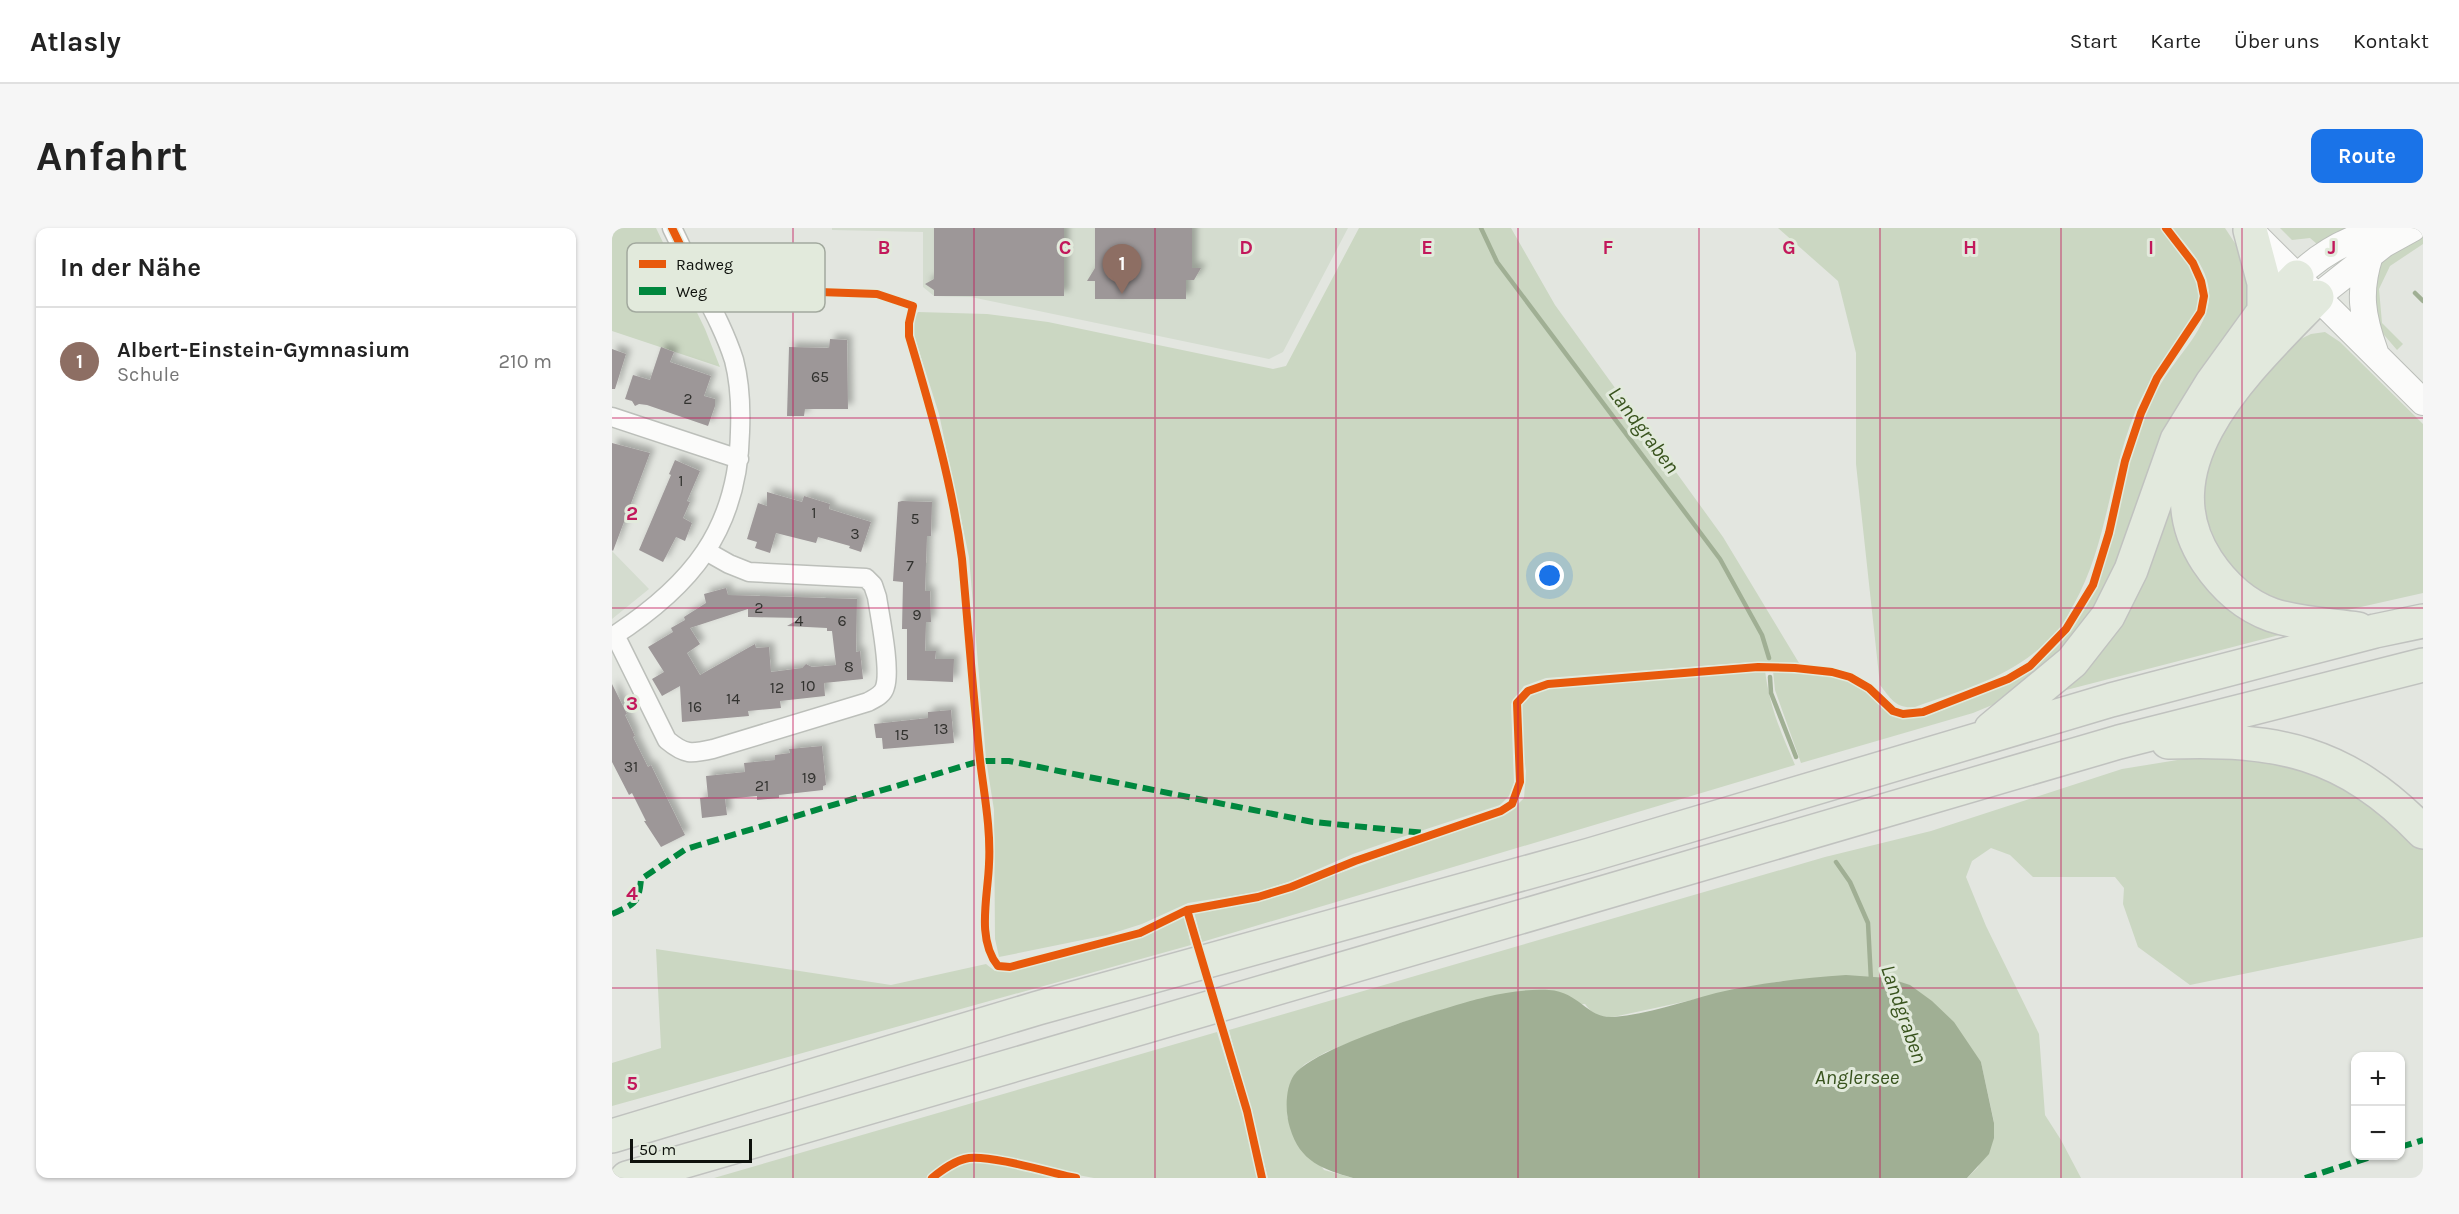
<!DOCTYPE html>
<html lang="de">
<meta charset="utf-8">
<style>
body{margin:0;font-family:Karla,sans-serif;background:#f6f6f6;color:#222}
.controls{position:absolute;right:18px;bottom:18px;display:grid;overflow:hidden;border-radius:12px;box-shadow:0 2px 4px #0004}
.controls button{width:54px;height:54px;display:grid;place-items:center;padding:0;border:0;border-bottom:2px solid #e0e0e0;background:#fff;color:#222;font:30px sans-serif}
.scale{position:absolute;left:18px;bottom:15px;width:122px;box-sizing:border-box;padding-left:6px;border:3px solid #0e110c;border-top:0;font-size:16px;line-height:21px;white-space:nowrap;color:#0e110c;-webkit-text-stroke:4px #e2eadc;paint-order:stroke}
.you{position:absolute;left:938px;top:348px;width:21px;height:21px;margin:-15px;border:4px solid #fff;border-radius:50%;background:#1a73e8;box-shadow:0 0 0 9px #1a73e833}
.badge{display:grid;place-items:center;width:39px;height:39px;border-radius:50%;background:#1a73e8;color:#fff;font-size:20px;font-weight:700}
.pin{position:absolute;translate:-50% -50px;filter:drop-shadow(0 2px 3px #0008)}
.pin::after{content:'';position:absolute;top:32px;width:21px;height:18px;background:inherit;clip-path:polygon(0 0,100% 0,50% 100%)}
.list{margin:0;padding:0;list-style:none}
h2{display:flex;justify-content:space-between;align-items:center;height:78px;margin:0;padding:0 24px;font-size:26px}
h2 small{font-size:20px;font-weight:400;color:#767676}
.list li{display:grid;grid-template-columns:39px 1fr auto;gap:18px;align-items:center;box-sizing:border-box;height:108px;padding:0 24px;border-top:2px solid #e0e0e0}
.list b{display:block;font-size:22px;white-space:nowrap}
.list p{margin:0;font-size:20px;white-space:nowrap;color:#767676}
.list em{font-size:20px;font-style:normal;color:#767676}
.map{position:relative;flex:none;width:1811px;height:950px;overflow:hidden;border-radius:12px}
header{display:flex;align-items:center;gap:36px;box-sizing:border-box;height:84px;padding:0 30px;background:#fff;border-bottom:2px solid #e0e0e0}
header strong{font-size:28px}
nav{display:flex;gap:33px;margin-inline-start:auto;font-size:21px}
.intro{display:flex;align-items:center;justify-content:space-between;box-sizing:border-box;height:144px;padding:0 36px}
h1{margin:0;font-size:42px}
.button{padding:15px 27px;border-radius:12px;background:#1a73e8;color:#fff;font-size:21px;font-weight:700}
main{display:flex;gap:36px;padding:0 36px}
aside{flex:1;background:#fff;border-radius:12px;box-shadow:0 2px 4px #0004}
.map>svg:first-child{display:block}
.built{fill:#d4dccf}
.green{fill:#cbd7c2}
.water{fill:#a0af94}
.lines{fill:none;stroke-linecap:round;stroke-linejoin:round}
.stream{stroke:#a0af94;stroke-width:4.5}
.building{fill:#9d9798;fill-rule:evenodd;filter:url(#shadow)}
.minor-casing{stroke:#bcbfba;stroke-width:21}
.secondary-casing{stroke:#bcbfba;stroke-width:28}
.motorway-casing{stroke:#c0c2bf;stroke-width:36}
.minor{stroke:#fbfbfa;stroke-width:18}
.secondary{stroke:#fbfbfa;stroke-width:26}
.motorway{stroke:#e2e9dd;stroke-width:33}
.quiet{stroke:#00873e;stroke-width:6;stroke-dasharray:12 6;stroke-linecap:butt}
.cycleway-casing{stroke:#e2eadc;stroke-width:11}
.cycleway{stroke:#e8590c;stroke-width:8}
.grid{fill:none;stroke:#c2185b;stroke-width:1.5;stroke-opacity:0.55}
.labels{text-anchor:middle;dominant-baseline:central;stroke-width:6;stroke-linejoin:round;paint-order:stroke}
.number-label{font-size:16px;fill:#32322f}
.water-label{font-size:21px;font-style:italic;fill:#38531d;stroke:#e2eadc}
.key{fill:#e2eadc;stroke:#a2a99e;stroke-width:1.5}
.key-label{font-size:16px;fill:#0e110c}
.grid-label{font-size:20px;text-anchor:middle;font-weight:bold;fill:#c2185b;stroke:#e2eadc;stroke-width:6;stroke-linejoin:round;paint-order:stroke}
</style>
<header>
<strong>Atlasly</strong>
<nav><a>Start</a><a>Karte</a><a>Über uns</a><a>Kontakt</a></nav>
</header>
<div class="intro"><h1>Anfahrt</h1><a class="button">Route</a></div>
<main>
<aside>
<h2>In der Nähe<small></small></h2>
<ul class="list">
<li><span class="badge" style="background:#8d6e63">1</span><div><b>Albert-Einstein-Gymnasium</b><p>Schule</p></div><em>210 m</em></li>
</ul>
</aside>
<div class="map">
<svg width="1811" height="950" viewBox="0 0 1811 950">
<defs>
<filter id="shadow"><feDropShadow dx="5" dy="-5" stdDeviation="3" flood-color="#0004"/></filter>
</defs>
<rect width="100%" height="100%" fill="#e3e6e0"/>
<path class="built" d="M220 0H736L671 124 657 131 359 69 322 68 311 59V4L220 2Z
M0 323 37 361 0 391Z"/>
<path class="green" d="M0 0H44L93 101 108 139 0 103Z
M747 0H899L943 77 1111 309 1187 435 1141 434 934 450 912 458 899 476 902 555 898 567 888 577 787 610 741 626 679 653 645 664 576 675 530 696 495 707 387 729 383 711 382 582 374 531 357 329 327 186 301 104V93L306 84 375 86 436 94 661 141 674 138Z
M1166 0H1549C1566 19 1589 42 1588 69 1587 98 1558 123 1543 146 1535 159 1527 173 1522 187 1497 249 1495 317 1462 376 1457 384 1454 393 1448 400 1408 447 1358 459 1303 479 1284 481 1279 471 1268 457L1244 236V125L1226 53Z
M1560 0H1613L1634 32 1639 81 1488 387 1397 470 1361 485 1189 535 1163 462 1161 443C1185 447 1214 444 1237 453 1270 466 1269 497 1311 488 1324 486 1337 479 1349 474 1394 457 1428 443 1458 403 1505 339 1504 256 1534 186 1539 173 1546 160 1553 149 1568 126 1595 99 1597 71 1599 42 1577 20 1560 0Z
M1668 0H1749L1705 16 1698 10 1680 12Z
M1811 7V16L1778 38 1767 61 1770 95 1791 116 1785 122 1767 101 1761 86 1765 39 1776 25Z
M1713 104 1728 114 1811 196V365L1731 383 1660 376 1619 349 1586 271 1598 218 1670 120 1699 106Z
M1562 243 1571 305 1691 401 1431 468Z
M1153 442C1157 477 1169 505 1183 537L590 714 582 684 646 673 679 663 890 586 903 579 912 570 914 543 907 490 909 476 919 465 936 460Z
M1590 528 1704 537 1811 615V709L1578 757 1526 719 1511 676 1512 660 1503 649H1421L1398 627 1379 620 1360 633 1354 649 1374 698 1427 806 1433 887 1449 912 1469 950H1355L1366 939 1382 894 1369 834 1169 753 1001 789C988 789 981 787 973 776L836 780 785 796 714 824 693 836 683 846 678 855 675 889 712 942 741 950H656L617 802 1213 629 1319 603 1510 541Z
M572 687 579 717 0 878V835L49 820 44 721 279 757 374 736 383 743 398 742 530 708Z
M605 804 630 884 646 950H482L356 927 331 938 315 950H102Z
M357 933 384 936 451 950H324L333 943Z"/>
<path class="water" d="M1234 747 1276 750 1298 757 1320 773 1342 794 1369 834 1382 895V910L1377 926 1355 950H741C711 941 688 934 678 900 673 885 673 860 682 847 702 819 837 778 874 769 895 764 916 761 937 762 968 764 975 791 1002 789 1036 786 1070 774 1104 765 1146 755 1190 750 1234 747Z"/>
<g class="lines">
<path class="stream" d="M869 0 885 34 1108 331 1150 407 1157 430
M1803 65 1811 73
M1158 449 1159 465 1184 529
M1224 634 1238 654 1256 695 1259 752"/>
</g>
<path class="building" d="M322 0H452V68H322V62L313 56 322 51Z
M483 0H580V40H589L582 52H574V71H483V53H475L483 40Z
M218 111 235 112 236 181H193L192 188H175L177 119 217 120Z
M49 119 62 124 58 134 99 148 92 168 103 171V178L96 198 35 177 27 176 23 178 20 173 13 171 21 147 38 152Z
M0 121 14 126 3 161H0Z
M0 215 38 225 1 323 0 322Z
M63 232 88 243 75 273 78 274 71 290 80 295 73 313 64 309 51 334 27 322 59 247 57 246Z
M155 264 190 274 192 268 218 276 217 281 259 294 249 324 237 320 238 318 206 309 204 315 164 305 158 325 143 320 145 314 135 311 146 275 155 278Z
M290 273 320 274 319 308H315L313 363H318L319 394H314L313 423H324L323 431H342L341 454 295 452V401H290L291 354 281 353 286 274Z
M114 360 116 367 245 371 244 424 248 423 251 451 212 455 213 468 168 473 169 480 136 483 137 488 70 494 68 458 50 468 40 451 52 444 36 419 61 404 59 400 73 392 72 389 94 375 92 366ZM136 381V389L189 390 175 398 215 400V403H220L224 437 200 439 194 436 190 440 159 444 157 419 144 420 143 416 88 447 75 425 88 416 78 400Z
M0 456 15 486 13 487 23 508 21 509 36 539 39 537 73 607 49 619 32 593H34L20 565 17 567 0 534Z
M339 482 342 515 271 521 270 510H264L262 496 316 490V484Z
M210 518 214 557 211 558V562L167 567V570L145 572V568L113 571 115 587 90 590 88 570 96 569 94 548 133 544 132 535 163 532V527L178 525 177 521Z"/>
<g class="lines">
<g class="minor-casing">
<path id="minor" d="M0 189 127 231
M3 407 55 512C73 527 79 526 101 521L256 474C263 470 271 467 273 459 279 441 268 389 265 369L261 357 254 350 137 344 117 336 94 323
M0 409C79 358 126 302 128 204 129 180 128 155 122 132 114 107 102 84 90 61 79 41 70 20 60 0"/>
</g>
<g class="secondary-casing">
<path id="secondary" d="M1637 1 1811 174
M1758 27C1746 64 1750 88 1763 124
M1685 49C1711 23 1743 7 1779 0
M1705 69 1772 16 1801 0"/>
</g>
<g class="motorway-casing">
<path id="motorway" d="M1638 2 1652 55V83
M1705 69C1642 135 1530 233 1595 333 1611 357 1632 377 1660 387 1687 396 1718 397 1746 401
M1379 501 1460 434 1496 388 1519 342 1565 212 1600 155 1652 83 1685 49
M1556 514C1665 510 1733 523 1811 604
M0 908 426 780 978 627 1499 472 1763 403 1811 393
M15 950 1507 514 1811 437"/>
</g>
<use href="#minor" class="minor"/>
<use href="#secondary" class="secondary"/>
<use href="#motorway" class="motorway"/>
<path class="quiet" d="M0 686C22 676 27 676 29 651L74 621 87 617 368 533H397L701 594 813 605
M1788 919 1811 912
M1693 950 1762 928"/>
<g class="cycleway-casing">
<path id="cycleway" d="M60 0 89 60 265 66 301 78 297 95V108C319 182 340 255 350 331 356 398 361 465 368 532 372 566 379 601 377 636 376 668 364 711 386 738L398 739 528 705 575 682 646 669 679 659 743 633 889 583 900 576 908 554 905 475 916 463 936 456 1146 439 1183 440 1220 444 1238 449 1257 460 1281 483 1291 486 1311 484 1396 451 1418 438 1454 401 1481 357 1497 305 1513 233 1529 185 1545 150 1589 84 1592 68 1589 53 1581 35 1554 0
M575 682 635 883 650 950
M320 950C330 942 343 932 357 930 379 927 440 945 464 950"/>
</g>
<use href="#cycleway" class="cycleway"/>
</g>
<path class="grid" d="M181 0V950M362 0V950M543 0V950M724 0V950M906 0V950M1087 0V950M1268 0V950M1449 0V950M1630 0V950M0 190H1811M0 380H1811M0 570H1811M0 760H1811"/>
<g class="labels">
<g class="number-label">
<text x="208" y="148">65</text>
<text x="76" y="170">2</text>
<text x="69" y="252">1</text>
<text x="202" y="284">1</text>
<text x="303" y="290">5</text>
<text x="243" y="305">3</text>
<text x="298" y="337">7</text>
<text x="147" y="379">2</text>
<text x="305" y="386">9</text>
<text x="187" y="392">4</text>
<text x="230" y="392">6</text>
<text x="237" y="438">8</text>
<text x="196" y="457">10</text>
<text x="165" y="459">12</text>
<text x="121" y="470">14</text>
<text x="83" y="478">16</text>
<text x="329" y="500">13</text>
<text x="290" y="506">15</text>
<text x="19" y="538">31</text>
<text x="197" y="549">19</text>
<text x="150" y="557">21</text>
</g>
<g class="water-label">
<text transform="translate(1032 202) rotate(53)">Landgraben</text>
<text transform="translate(1292 786) rotate(71)">Landgraben</text>
<text x="1245" y="849">Anglersee</text>
</g>
</g>
<rect x="15" y="15" width="198" height="69" rx="9" class="key"/>
<rect x="27" y="32" width="27" height="8" fill="#e8590c"/>
<rect x="27" y="59" width="27" height="8" fill="#00873e"/>
<g class="key-label">
<text x="64" y="42">Radweg</text>
<text x="64" y="69">Weg</text>
</g>
<g class="grid-label">
<text x="272" y="26">B</text>
<text x="453" y="26">C</text>
<text x="634" y="26">D</text>
<text x="815" y="26">E</text>
<text x="996" y="26">F</text>
<text x="1177" y="26">G</text>
<text x="1358" y="26">H</text>
<text x="1539" y="26">I</text>
<text x="1720" y="26">J</text>
<text x="20" y="292">2</text>
<text x="20" y="482">3</text>
<text x="20" y="672">4</text>
<text x="20" y="862">5</text>
</g>
</svg>
<div class="controls">
<button>+</button>
<button>−</button>
</div>
<div class="scale">50 m</div>
<div class="you"></div>
<div class="pin badge" style="left:510px;top:66px;background:#8d6e63">1</div>
</div>
</main>
